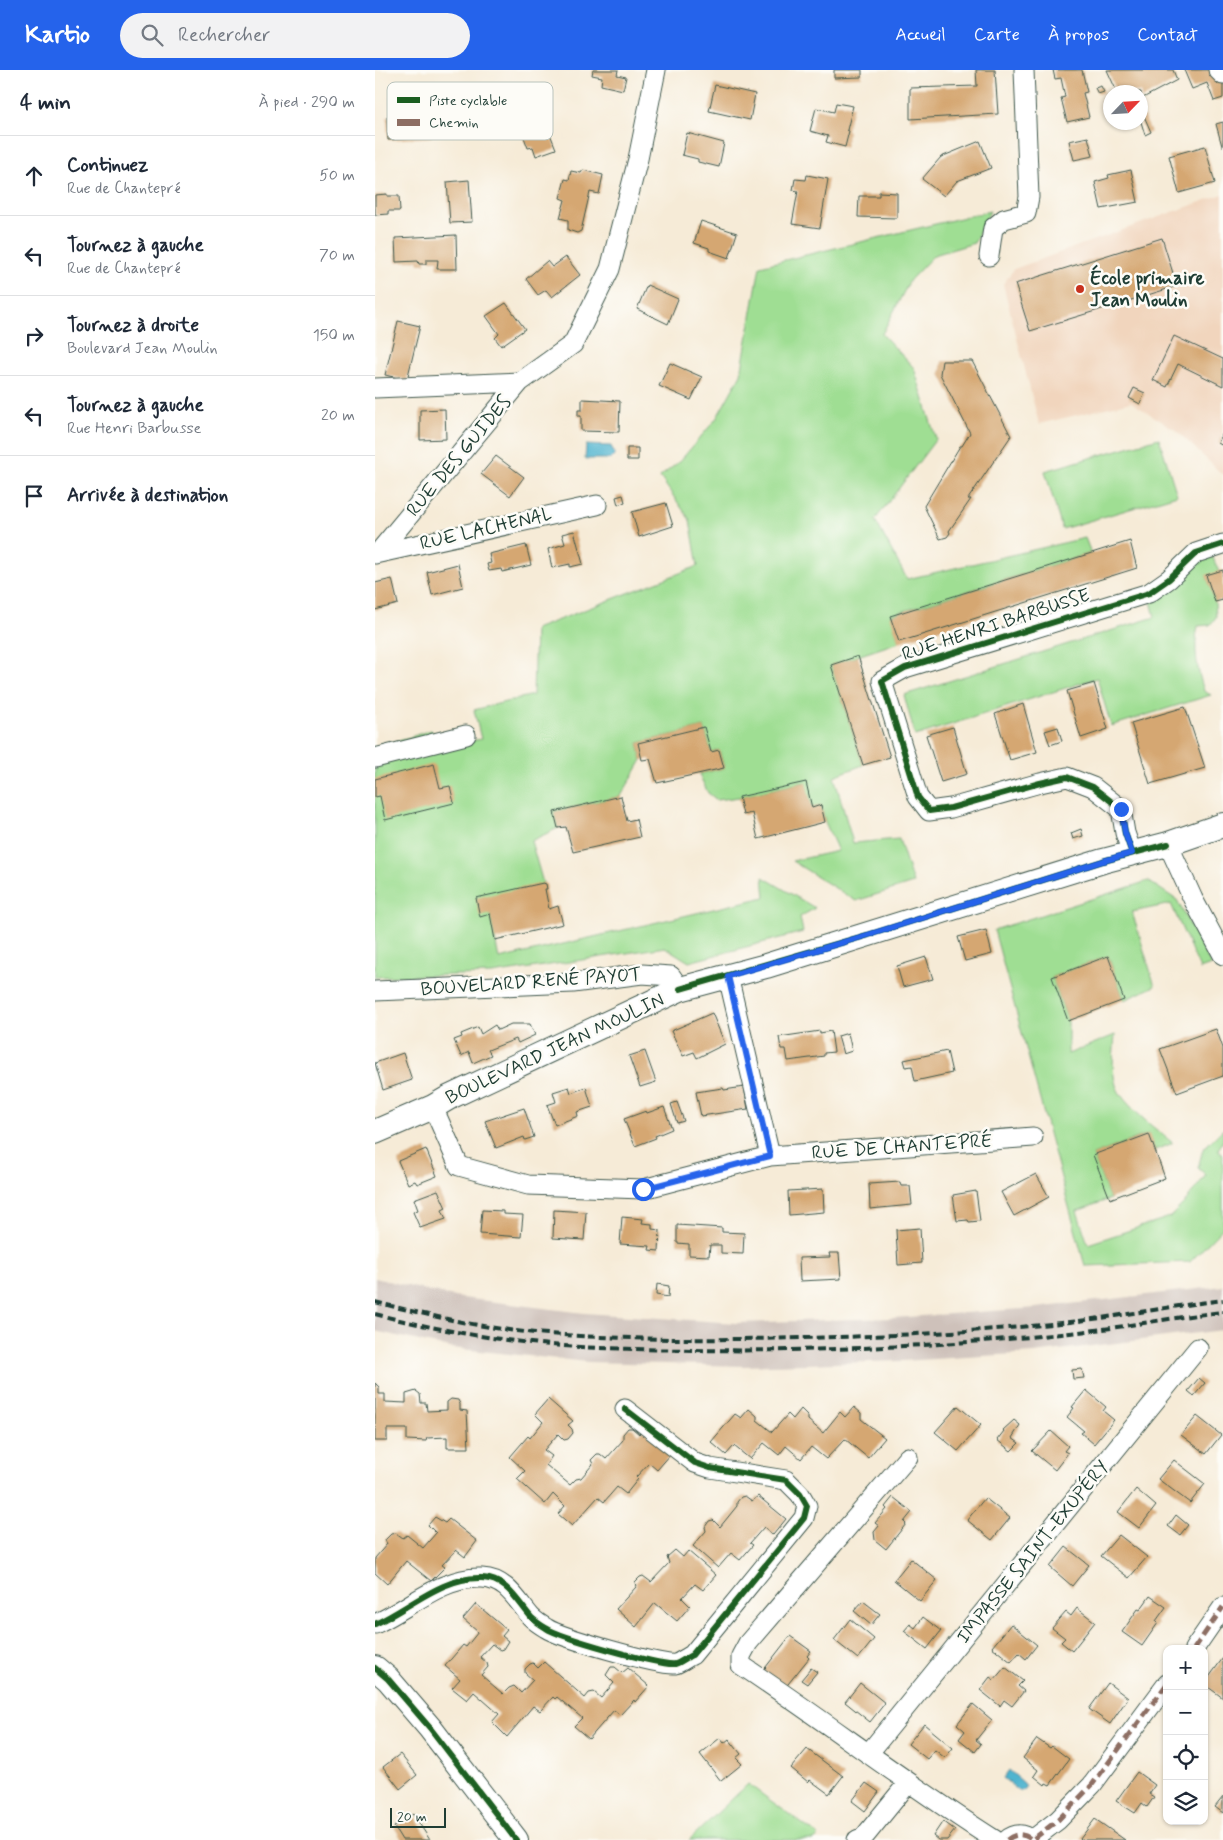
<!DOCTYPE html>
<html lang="fr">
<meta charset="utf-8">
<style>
body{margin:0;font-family:Mynerve,sans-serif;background:#f2f2f3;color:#1f2937}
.controls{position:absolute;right:15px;bottom:15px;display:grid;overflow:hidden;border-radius:10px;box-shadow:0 1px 4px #0004}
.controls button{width:45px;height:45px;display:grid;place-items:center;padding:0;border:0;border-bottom:1px solid #e0e1e3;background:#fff;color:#1f2937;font:25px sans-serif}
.compass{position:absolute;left:728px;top:15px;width:45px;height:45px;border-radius:50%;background:#fff;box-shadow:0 1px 4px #0004;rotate:65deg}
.scale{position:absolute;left:15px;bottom:12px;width:56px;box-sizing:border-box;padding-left:5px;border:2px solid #1f3d34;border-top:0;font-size:14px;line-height:18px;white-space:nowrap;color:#1f3d34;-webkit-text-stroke:4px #fdfcf7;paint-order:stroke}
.stop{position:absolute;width:15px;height:15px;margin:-11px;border:4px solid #2563eb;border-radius:50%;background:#fff}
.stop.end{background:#2563eb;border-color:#fff;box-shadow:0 1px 5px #0008}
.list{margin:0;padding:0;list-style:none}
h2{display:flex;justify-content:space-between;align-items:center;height:65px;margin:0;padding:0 20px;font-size:21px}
h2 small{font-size:16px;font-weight:400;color:#747a83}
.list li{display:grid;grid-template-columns:32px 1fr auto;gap:15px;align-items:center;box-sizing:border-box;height:80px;padding:0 20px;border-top:1px solid #e0e1e3}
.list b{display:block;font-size:19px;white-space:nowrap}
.list p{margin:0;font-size:16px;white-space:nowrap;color:#747a83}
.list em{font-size:16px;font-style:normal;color:#747a83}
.icon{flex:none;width:28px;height:28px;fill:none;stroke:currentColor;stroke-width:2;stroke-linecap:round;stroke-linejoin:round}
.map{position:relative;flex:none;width:848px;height:1770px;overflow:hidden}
header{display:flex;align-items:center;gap:30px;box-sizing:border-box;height:70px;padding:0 25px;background:#2563eb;color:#fff}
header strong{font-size:24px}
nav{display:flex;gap:28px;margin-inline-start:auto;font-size:18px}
.search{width:350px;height:45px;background:#f2f2f3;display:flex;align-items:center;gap:12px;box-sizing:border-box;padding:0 18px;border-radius:28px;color:#747a83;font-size:19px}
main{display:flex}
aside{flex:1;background:#fff}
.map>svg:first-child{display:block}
.built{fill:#f1d5bd}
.industrial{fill:#cec1ba}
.green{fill:#9fde93;stroke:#5f8e64}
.water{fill:#50b4cf;stroke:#387882}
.building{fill:#d5a772}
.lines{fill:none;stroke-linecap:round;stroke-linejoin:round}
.minor-casing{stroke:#3f574c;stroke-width:21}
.tertiary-casing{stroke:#3f574c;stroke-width:26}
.minor{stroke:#fff;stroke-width:19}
.tertiary{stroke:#fff;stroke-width:24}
.rail{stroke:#1f3d34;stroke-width:4;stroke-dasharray:8 4;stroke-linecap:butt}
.quiet{stroke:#8d6e63;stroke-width:5;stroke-dasharray:10 5;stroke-linecap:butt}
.cycleway-casing{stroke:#fdfcf7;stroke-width:9}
.cycleway{stroke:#1b5e20;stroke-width:6}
.route{stroke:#2563eb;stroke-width:6}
.poi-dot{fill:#c8321e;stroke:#fdfcf7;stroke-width:2}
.labels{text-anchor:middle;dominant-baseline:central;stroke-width:5;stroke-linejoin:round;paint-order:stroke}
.poi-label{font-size:19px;font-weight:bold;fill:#1f3d34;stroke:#fdfcf7;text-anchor:start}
.street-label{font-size:19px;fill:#1f3d34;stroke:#fdfcf7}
.key{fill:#fdfcf7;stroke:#bac3bc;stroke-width:1}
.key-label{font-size:14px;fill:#1f3d34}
</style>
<header>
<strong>Kartio</strong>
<div class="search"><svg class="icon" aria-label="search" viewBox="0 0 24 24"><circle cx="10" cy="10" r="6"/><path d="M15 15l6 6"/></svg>Rechercher</div>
<nav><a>Accueil</a><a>Carte</a><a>À propos</a><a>Contact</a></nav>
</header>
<main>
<aside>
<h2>4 min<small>À pied · 290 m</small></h2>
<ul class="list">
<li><svg class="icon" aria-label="ahead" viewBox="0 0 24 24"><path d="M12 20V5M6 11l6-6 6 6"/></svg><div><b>Continuez</b><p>Rue de Chantepré</p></div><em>50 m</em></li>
<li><svg class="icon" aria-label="left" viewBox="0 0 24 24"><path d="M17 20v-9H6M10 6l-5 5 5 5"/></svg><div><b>Tournez à gauche</b><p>Rue de Chantepré</p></div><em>70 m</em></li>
<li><svg class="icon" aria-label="right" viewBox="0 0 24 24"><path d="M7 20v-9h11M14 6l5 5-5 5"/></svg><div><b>Tournez à droite</b><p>Boulevard Jean Moulin</p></div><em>150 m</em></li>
<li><svg class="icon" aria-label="left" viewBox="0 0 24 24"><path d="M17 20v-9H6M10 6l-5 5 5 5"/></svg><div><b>Tournez à gauche</b><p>Rue Henri Barbusse</p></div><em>20 m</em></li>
<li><svg class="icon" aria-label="arrive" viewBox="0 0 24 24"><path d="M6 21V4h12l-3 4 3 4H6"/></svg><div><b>Arrivée à destination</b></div></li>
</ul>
</aside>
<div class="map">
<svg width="848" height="1770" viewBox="0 0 848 1770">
<rect width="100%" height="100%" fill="#fdfcf7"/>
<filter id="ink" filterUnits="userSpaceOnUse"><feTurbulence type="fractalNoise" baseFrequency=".02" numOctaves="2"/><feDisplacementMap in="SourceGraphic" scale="10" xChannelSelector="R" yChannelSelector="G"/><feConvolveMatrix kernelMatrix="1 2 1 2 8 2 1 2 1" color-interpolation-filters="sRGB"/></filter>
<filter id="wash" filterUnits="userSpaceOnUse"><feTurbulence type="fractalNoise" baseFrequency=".0096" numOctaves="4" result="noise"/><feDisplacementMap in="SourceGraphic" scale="20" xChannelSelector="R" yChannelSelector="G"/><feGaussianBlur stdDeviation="1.12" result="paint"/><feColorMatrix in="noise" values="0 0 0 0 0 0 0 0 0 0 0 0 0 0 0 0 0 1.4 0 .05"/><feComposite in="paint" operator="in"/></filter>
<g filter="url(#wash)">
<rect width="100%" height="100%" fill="#f6ebd7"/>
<path class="built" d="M848 124V405L802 361 756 332 664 354 628 214 639 199Z"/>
<path class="industrial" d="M0 1208 79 1227 209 1243 361 1253 518 1248 661 1238 848 1216V1260L659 1283 527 1291 368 1296 213 1292 75 1278 0 1261Z"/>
<path class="green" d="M615 141 599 173 559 185 535 210 507 264 539 298 561 369 500 450 532 509 710 468 716 483 516 545 524 572 456 595 488 695 459 706 478 773 524 769 538 813 481 831 417 791 463 781 450 752 446 735 437 738 430 712 364 727 342 730 333 723 324 704 349 698 344 680 336 682 329 657 263 673 267 690 246 726 179 742 183 758 156 771 168 813 105 846 115 844 124 889 390 827 388 807 440 838 425 847 428 862 314 892 290 877 117 904 0 907V679L56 660 70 676 106 669 99 640 158 625 160 559 323 496 315 450 285 407 305 391 341 349 366 304 385 196Z
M784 368 802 425 687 459 670 401Z
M836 483 844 502 832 506 840 532 841 547 835 555 823 556C818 579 822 599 829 621L836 625 736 656 722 608 540 666 529 625 780 547 774 523Z
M773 811 802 830 836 895 825 899 796 834 757 842 780 916 749 930 733 886 677 907 693 951V984L740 965C739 981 736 999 741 1015 746 1033 783 1061 798 1073L780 1080 773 1064 718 1085 735 1129 702 1141 713 1174 795 1147 811 1131 831 1105 823 1098 828 1079 848 1059V1072L843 1079 848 1085V1158L815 1192 710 1196 619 860Z
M373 1714 444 1766 439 1770H314Z"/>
<path class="water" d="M211 375 236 376 240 385 236 389H210Z
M634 1700 649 1713 651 1716 647 1721H644L628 1708Z"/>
<g id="blocks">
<path class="building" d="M218 0H243L242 5 251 7 248 20 226 15 227 7 217 5Z
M459 0H487V7L459 8Z
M601 0H620L623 44 535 49V18L602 16Z
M678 0H707L712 22 708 23 714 47 692 52 686 28 690 27 686 8 680 9Z
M732 0H798L802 10 766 29V22H742Z
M809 0H840L848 13V28L839 31 832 13 817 19Z
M340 15 380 24 375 50 334 41Z
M726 16 729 22 723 24 720 18Z
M461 33 478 36 472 60 474 61 470 77 451 72 453 66 435 61 441 38 459 42Z
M166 41 181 79 161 86 158 77 153 78 143 51Z
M55 45 57 67 13 70 12 47Z
M769 46 776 62 770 65 766 52V48Z
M848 52V76H847L841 54Z
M312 63 349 73 344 97 323 92V89L307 85Z
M713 67 718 86 699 90 694 71Z
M605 71 616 98 582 111 569 126 547 109 566 87Z
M830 76 840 113 804 123 794 86Z
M208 100 228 105 224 124 215 122 206 161 202 163 193 160V150L185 148 190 130 185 128 190 109 194 110 196 101 206 103Z
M756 100 763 132 726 139 720 112 734 108 733 105Z
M432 105 453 109 445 158 417 154 423 121 418 120 420 109 431 110Z
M94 110 97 152 75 153 72 112Z
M504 122 522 123V148L483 147 484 126H504Z
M12 124V126H24L25 141H13V144L0 145V125Z
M326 151 362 163 354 188 334 181V178L319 173Z
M81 165 82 199H62L63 190H51V194H44L43 191 21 192 20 168Z
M787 168 802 216 655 261 640 214Z
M191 187 205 205 177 227 171 220 163 225 151 209 172 191 177 197Z
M272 215 303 229 293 254 262 239Z
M131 233 150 259 126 276 120 268 124 264 111 246Z
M23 251 45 256 32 310 10 305Z
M799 266 848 289V316L803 294 792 317 778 310Z
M567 291H597L636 366 593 429H596L574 461 575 463 572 467 565 469 549 436 585 376H587L595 363 565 304Z
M295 293 327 307 316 330 284 316Z
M759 318 770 323 765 334 754 328Z
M207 329 245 331 244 362 206 361V346H203V340H207Z
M70 339 71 369 45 370V340Z
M848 363V376L843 373Z
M252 378H263V390H252Z
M121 386 149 407 135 426 106 404Z
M248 425 250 432 243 435 241 427Z
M291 433 298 456 264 467 257 442Z
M199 461 208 494 195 497V494L177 498 173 479 190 474 187 464Z
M755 471 762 498 524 572 515 546Z
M151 475 156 495 127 502 126 499 114 501 112 494 116 493 114 484Z
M83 494 88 517 57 525 52 502Z
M848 500V530L840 532 831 505Z
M17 509 23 534 0 540V513Z
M483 586 515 687 488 695 456 595Z
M719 613 733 659 706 668 692 621Z
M648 634 662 682 635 690 620 644Z
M810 637 830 698 775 714 756 653Z
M329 657 336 682 344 680 349 698 282 713 275 689 267 690 263 673Z
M578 657 592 704 566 712 551 665Z
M683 657 687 671 675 675 670 661Z
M59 694 65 718 75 716 79 733 10 750 5 726 0 727V709Z
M431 712 437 738 446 735 450 752 383 769 377 743 368 745 364 727Z
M246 726 252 751 261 749 265 767 198 782 191 757 183 758 179 742Z
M706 759 708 766 698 769 696 763Z
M168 813 171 814 172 819H170L174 839 183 836 188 854 120 870 115 844 105 847 101 828Z
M611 860 617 884 590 891 583 867Z
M733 886 749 930 693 951 677 907Z
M551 887 558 909 528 917 522 896Z
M337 943 350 974 322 988 319 982 308 986 296 961Z
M136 954H155L160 965 143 973 141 969 113 980 116 985 98 993 94 982 86 986 79 970 87 967 86 964 103 957 106 964 120 955 123 960Z
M841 959 848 978V1006L802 1023 785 979Z
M445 961V963L456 961 459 982 449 983V986L413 991 411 979H406L404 967Z
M473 963 477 981 468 984 463 966Z
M270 981 281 1012 265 1017 254 986Z
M572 981 577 1003 540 1011 537 996 531 997 529 990Z
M28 983 37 1010 8 1020 0 993Z
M194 1017 196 1023 211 1017 217 1037 202 1042 203 1046 180 1055 172 1035 181 1032 178 1022Z
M369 1017 373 1039 326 1046 321 1022 348 1018 349 1020Z
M302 1032 309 1051 302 1053 296 1034Z
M289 1037 297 1059 280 1066 281 1068 260 1076 249 1049 271 1041 272 1043Z
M149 1038 159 1067 150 1070 149 1067 121 1078 110 1051Z
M774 1064 790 1108 735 1129 718 1085Z
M51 1079 62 1106 42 1114 40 1111 33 1114 23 1091Z
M661 1104 674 1127 639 1146 626 1122Z
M525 1112 526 1116H535L537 1135 495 1139 494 1114Z
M448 1119 449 1142 414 1145 413 1121Z
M63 1120 71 1138 67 1140 71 1149 45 1158 38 1142 43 1140 39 1129Z
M601 1121 605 1151 594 1152 593 1150 582 1151 578 1125Z
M107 1140 128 1141V1144L148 1145 146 1167 105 1164Z
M179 1140 211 1142 209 1170 178 1168Z
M247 1147 268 1149 267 1153 277 1154V1159L285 1160 284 1181 274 1180 275 1176 245 1174Z
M302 1155 347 1158V1162L369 1163 368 1184 346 1183V1175H335L334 1186 314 1185V1174L302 1173Z
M545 1158 547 1193 523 1195 521 1160Z
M454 1183H464L466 1209 425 1211 424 1188 455 1187Z
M282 1214 294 1216 293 1227 281 1225Z
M707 1299 709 1308 698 1309 697 1300Z
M824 1308 830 1313 819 1326 813 1321Z
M0 1313 4 1317V1324H10V1332L31 1333V1324L41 1321 45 1324 46 1333H51L52 1341 72 1340V1332L76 1329 83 1330 85 1334V1340L92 1341 94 1378H72V1367L52 1368 51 1371 32 1370V1359H12V1371H0Z
M711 1320 731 1337 728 1341 739 1350 719 1374 706 1363 709 1361 692 1347 699 1338 697 1337Z
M173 1329 198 1351 193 1355 197 1359 198 1363 193 1369 189 1370 183 1364 169 1380 177 1386 171 1395 195 1415 201 1409 206 1408 218 1394 216 1390 222 1384H225L231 1389 248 1370V1364L253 1358H257L264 1364 268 1360 296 1384 282 1400 274 1393 261 1407 263 1409 251 1424 242 1417 229 1432 223 1427 197 1456 183 1444 190 1436 178 1424 170 1434 142 1409 150 1401 135 1387 153 1366 155 1368 168 1352 160 1344Z
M583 1336 606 1355 583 1381 560 1362Z
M479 1337 486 1343V1349L510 1368 493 1388 470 1369 451 1389 436 1377 426 1389 411 1376 404 1385 389 1373 375 1389 359 1376 351 1385 336 1372 360 1344 366 1348 374 1339 382 1346V1350L397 1362 413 1344 418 1349 426 1339 433 1346V1350L448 1363 465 1342 470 1347Z
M822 1346 846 1365 831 1384 806 1365Z
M639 1350 645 1355 637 1368 644 1373 636 1381 622 1370 629 1361 628 1360Z
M676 1361 693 1376 689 1381 693 1383 680 1400 657 1381Z
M799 1390 830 1414 815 1433 783 1409Z
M761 1419 781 1436 764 1458 743 1442Z
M370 1426 377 1431 383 1426 411 1449 398 1465 389 1457 375 1473 378 1475 365 1490 356 1483 343 1498 318 1476 331 1461 330 1457 334 1451 338 1450 345 1457 362 1436V1432L366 1427Z
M518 1427 537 1442 529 1452 531 1454 511 1479 500 1470 499 1462 504 1456 500 1453 512 1439 510 1437Z
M610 1428 635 1448 617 1470 592 1450Z
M801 1445 813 1455 805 1465 793 1456Z
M60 1447 70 1453 74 1449 102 1471 90 1487 81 1480 67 1495 70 1497 56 1511 31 1491 12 1514 0 1503V1488L12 1474 10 1470 16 1464 21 1463 28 1468 32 1465 48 1478 61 1463 53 1455Z
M744 1465 772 1487 754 1508 726 1486Z
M691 1477 714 1495 697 1516 675 1497Z
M300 1480 308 1487 313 1481 341 1505 328 1520 320 1514 307 1528 315 1536 302 1551 280 1533 261 1557 241 1539 261 1517 260 1512 265 1507 268 1506 276 1512 294 1493 292 1487Z
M536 1489 562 1510 545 1531 519 1510Z
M775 1526 791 1537 781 1551 783 1553 767 1576 747 1562 763 1539 765 1540Z
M488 1531 505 1544 496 1555 479 1541Z
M101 1534 132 1560 127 1566 133 1571 128 1579 125 1580 117 1574 105 1587 112 1593 113 1597 106 1605 128 1624 134 1618 139 1616 146 1623 158 1610 150 1603V1599L155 1594 158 1593 163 1598 169 1592 210 1628 214 1623 219 1622 226 1628 239 1613 231 1605 236 1597H240L247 1603 253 1598 274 1616 260 1632 259 1630 245 1645 239 1640 214 1669 199 1656 207 1648 182 1627 180 1629 178 1627 165 1641 158 1636 132 1667 117 1652 124 1644 99 1622 92 1630 77 1618 85 1609 70 1596 88 1575 91 1577 103 1562 88 1549Z
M702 1538 720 1552 697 1581 686 1572 690 1568 677 1558 691 1542 696 1546Z
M548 1547 566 1561 552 1579 529 1561 535 1554 540 1558Z
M475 1549 499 1569 483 1589 459 1570Z
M636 1554 662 1575 651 1589 644 1583 636 1592 617 1577Z
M415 1566 436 1581 432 1586 434 1588 409 1619 387 1602Z
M848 1588V1628L829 1614Z
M630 1597 648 1611 643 1616 649 1621 637 1636 629 1630 625 1636 605 1620 615 1607 619 1610Z
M436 1598 442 1602 432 1614 426 1610Z
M485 1613 510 1633 495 1652 470 1632Z
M733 1613 753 1628 735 1654 714 1639Z
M598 1634 617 1650 601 1670 606 1674 600 1682 584 1669 590 1661 582 1654Z
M549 1654 578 1678 570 1688 560 1680 552 1689 533 1674Z
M345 1668 349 1673 354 1669 366 1684 361 1688 367 1694 346 1711 325 1684Z
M662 1669 675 1678 677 1676 694 1689 675 1715 671 1713 670 1715 659 1706 663 1700 648 1688Z
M432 1679 468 1706 454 1724 435 1710 433 1712 416 1698Z
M25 1684 42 1705 25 1719 8 1697Z
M762 1702 780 1715 774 1724 779 1727 772 1737 767 1733 760 1743 741 1731Z
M491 1713 504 1722 490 1741 477 1731Z
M848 1727V1743L840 1737Z
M38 1744 55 1770H27L19 1757Z
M720 1749 750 1770H707L705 1769Z
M568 1751 580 1760 572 1770H563L558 1766Z"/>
</g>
</g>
<g filter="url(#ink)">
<use href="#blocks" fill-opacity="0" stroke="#3f574c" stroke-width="1"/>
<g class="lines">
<g class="minor-casing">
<path id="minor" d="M843 0 848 5
M614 186 618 158 629 149 651 143 654 127 649 0
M0 318 145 312 198 274 235 199 263 89 281 0
M3 483 145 312
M0 484 222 435
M0 688 91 665
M793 774 818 829 848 885
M757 783 750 763 746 739 718 717 692 707 665 713 576 738 554 741 543 727 507 611 530 598 774 523 794 509 821 483 848 474
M0 921 198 913 267 904 296 906 305 919
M58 1037 84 1096 153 1115 268 1119 395 1086 353 906
M395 1086 658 1067
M533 1387 373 1573 366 1586V1595C452 1652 533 1715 620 1770
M0 1554C35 1538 68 1506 107 1508 132 1509 142 1531 156 1547 160 1551 166 1555 171 1558 184 1567 286 1596 300 1594 305 1593 312 1587 317 1585L429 1448 432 1436 425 1424 411 1410 335 1398 320 1393 250 1339
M819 1579 848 1537
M493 1684 823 1278
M482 1770 489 1767 533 1713
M632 1770C640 1763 649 1763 657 1770L683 1750 717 1715 792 1614"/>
</g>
<g class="tertiary-casing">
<path id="tertiary" d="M0 1062 58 1037 75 1027 305 919 391 896 728 791 793 774 848 755
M0 1598 13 1609 55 1658 141 1770"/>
</g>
<use href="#minor" class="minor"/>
<use href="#tertiary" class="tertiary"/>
<path class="rail" d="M0 1232C52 1245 106 1258 160 1263 248 1270 337 1270 426 1268 516 1266 606 1262 695 1252 746 1246 797 1236 848 1230
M0 1244C51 1257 103 1267 156 1273 209 1279 265 1279 319 1280 444 1282 570 1276 695 1263 746 1258 797 1247 848 1242"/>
<path class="quiet" d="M819 1579 848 1537
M632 1770C640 1763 649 1763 657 1770L683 1750 717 1715 792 1614"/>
<g class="cycleway-casing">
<path id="cycleway" d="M757 783 750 763 746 739 718 717 692 707 665 713 576 738 554 741 543 727 507 611 530 598 774 523 794 509 821 483 848 474
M305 919 493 865 728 791 793 774
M0 1554C35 1538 68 1506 107 1508 132 1509 142 1531 156 1547 160 1551 166 1555 171 1558 184 1567 286 1596 300 1594 305 1593 312 1587 317 1585L429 1448 432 1436 425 1424 411 1410 335 1398 320 1393 250 1339
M0 1598 13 1609 55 1658 141 1770"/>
</g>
<use href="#cycleway" class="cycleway"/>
</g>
</g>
<g class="lines" filter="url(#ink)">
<path class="route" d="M268 1119 395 1086 353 906 493 865 728 791 757 783 750 763 746 739"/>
</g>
<circle class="poi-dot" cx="705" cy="219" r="5"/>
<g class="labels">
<g class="poi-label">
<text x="715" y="208">École primaire<tspan x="715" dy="22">Jean Moulin</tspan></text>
</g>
<g class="street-label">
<text transform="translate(84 386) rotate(-50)">RUE DES GUIDES</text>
<text transform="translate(111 459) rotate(-13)">RUE LACHENAL</text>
<text transform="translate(621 555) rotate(-18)">RUE HENRI BARBUSSE</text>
<text transform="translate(156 912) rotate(-4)">BOUVELARD RENÉ PAYOT</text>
<text transform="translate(180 979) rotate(-25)">BOULEVARD JEAN MOULIN</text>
<text transform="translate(527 1077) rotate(-4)">RUE DE CHANTEPRÉ</text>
<text transform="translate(658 1482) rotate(-51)">IMPASSE SAINT-EXUPÉRY</text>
</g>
</g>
<rect x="12" y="12" width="166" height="58" rx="8" class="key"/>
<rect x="22" y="27" width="23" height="6" fill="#1b5e20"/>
<rect x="22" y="49" width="23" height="7" fill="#8d6e63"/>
<g class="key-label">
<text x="54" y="35">Piste cyclable</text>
<text x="54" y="57">Chemin</text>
</g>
</svg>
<div class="controls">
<button>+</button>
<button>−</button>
<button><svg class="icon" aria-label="locate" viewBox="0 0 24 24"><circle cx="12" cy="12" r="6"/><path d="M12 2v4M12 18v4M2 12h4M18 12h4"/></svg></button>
<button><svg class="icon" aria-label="layers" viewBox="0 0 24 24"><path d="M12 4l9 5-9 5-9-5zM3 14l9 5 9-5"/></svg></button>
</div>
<svg class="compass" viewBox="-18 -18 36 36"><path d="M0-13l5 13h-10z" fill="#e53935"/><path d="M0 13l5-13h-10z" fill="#747a83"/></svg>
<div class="scale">20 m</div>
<div class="stop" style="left:268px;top:1119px"></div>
<div class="stop end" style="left:746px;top:739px"></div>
</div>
</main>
